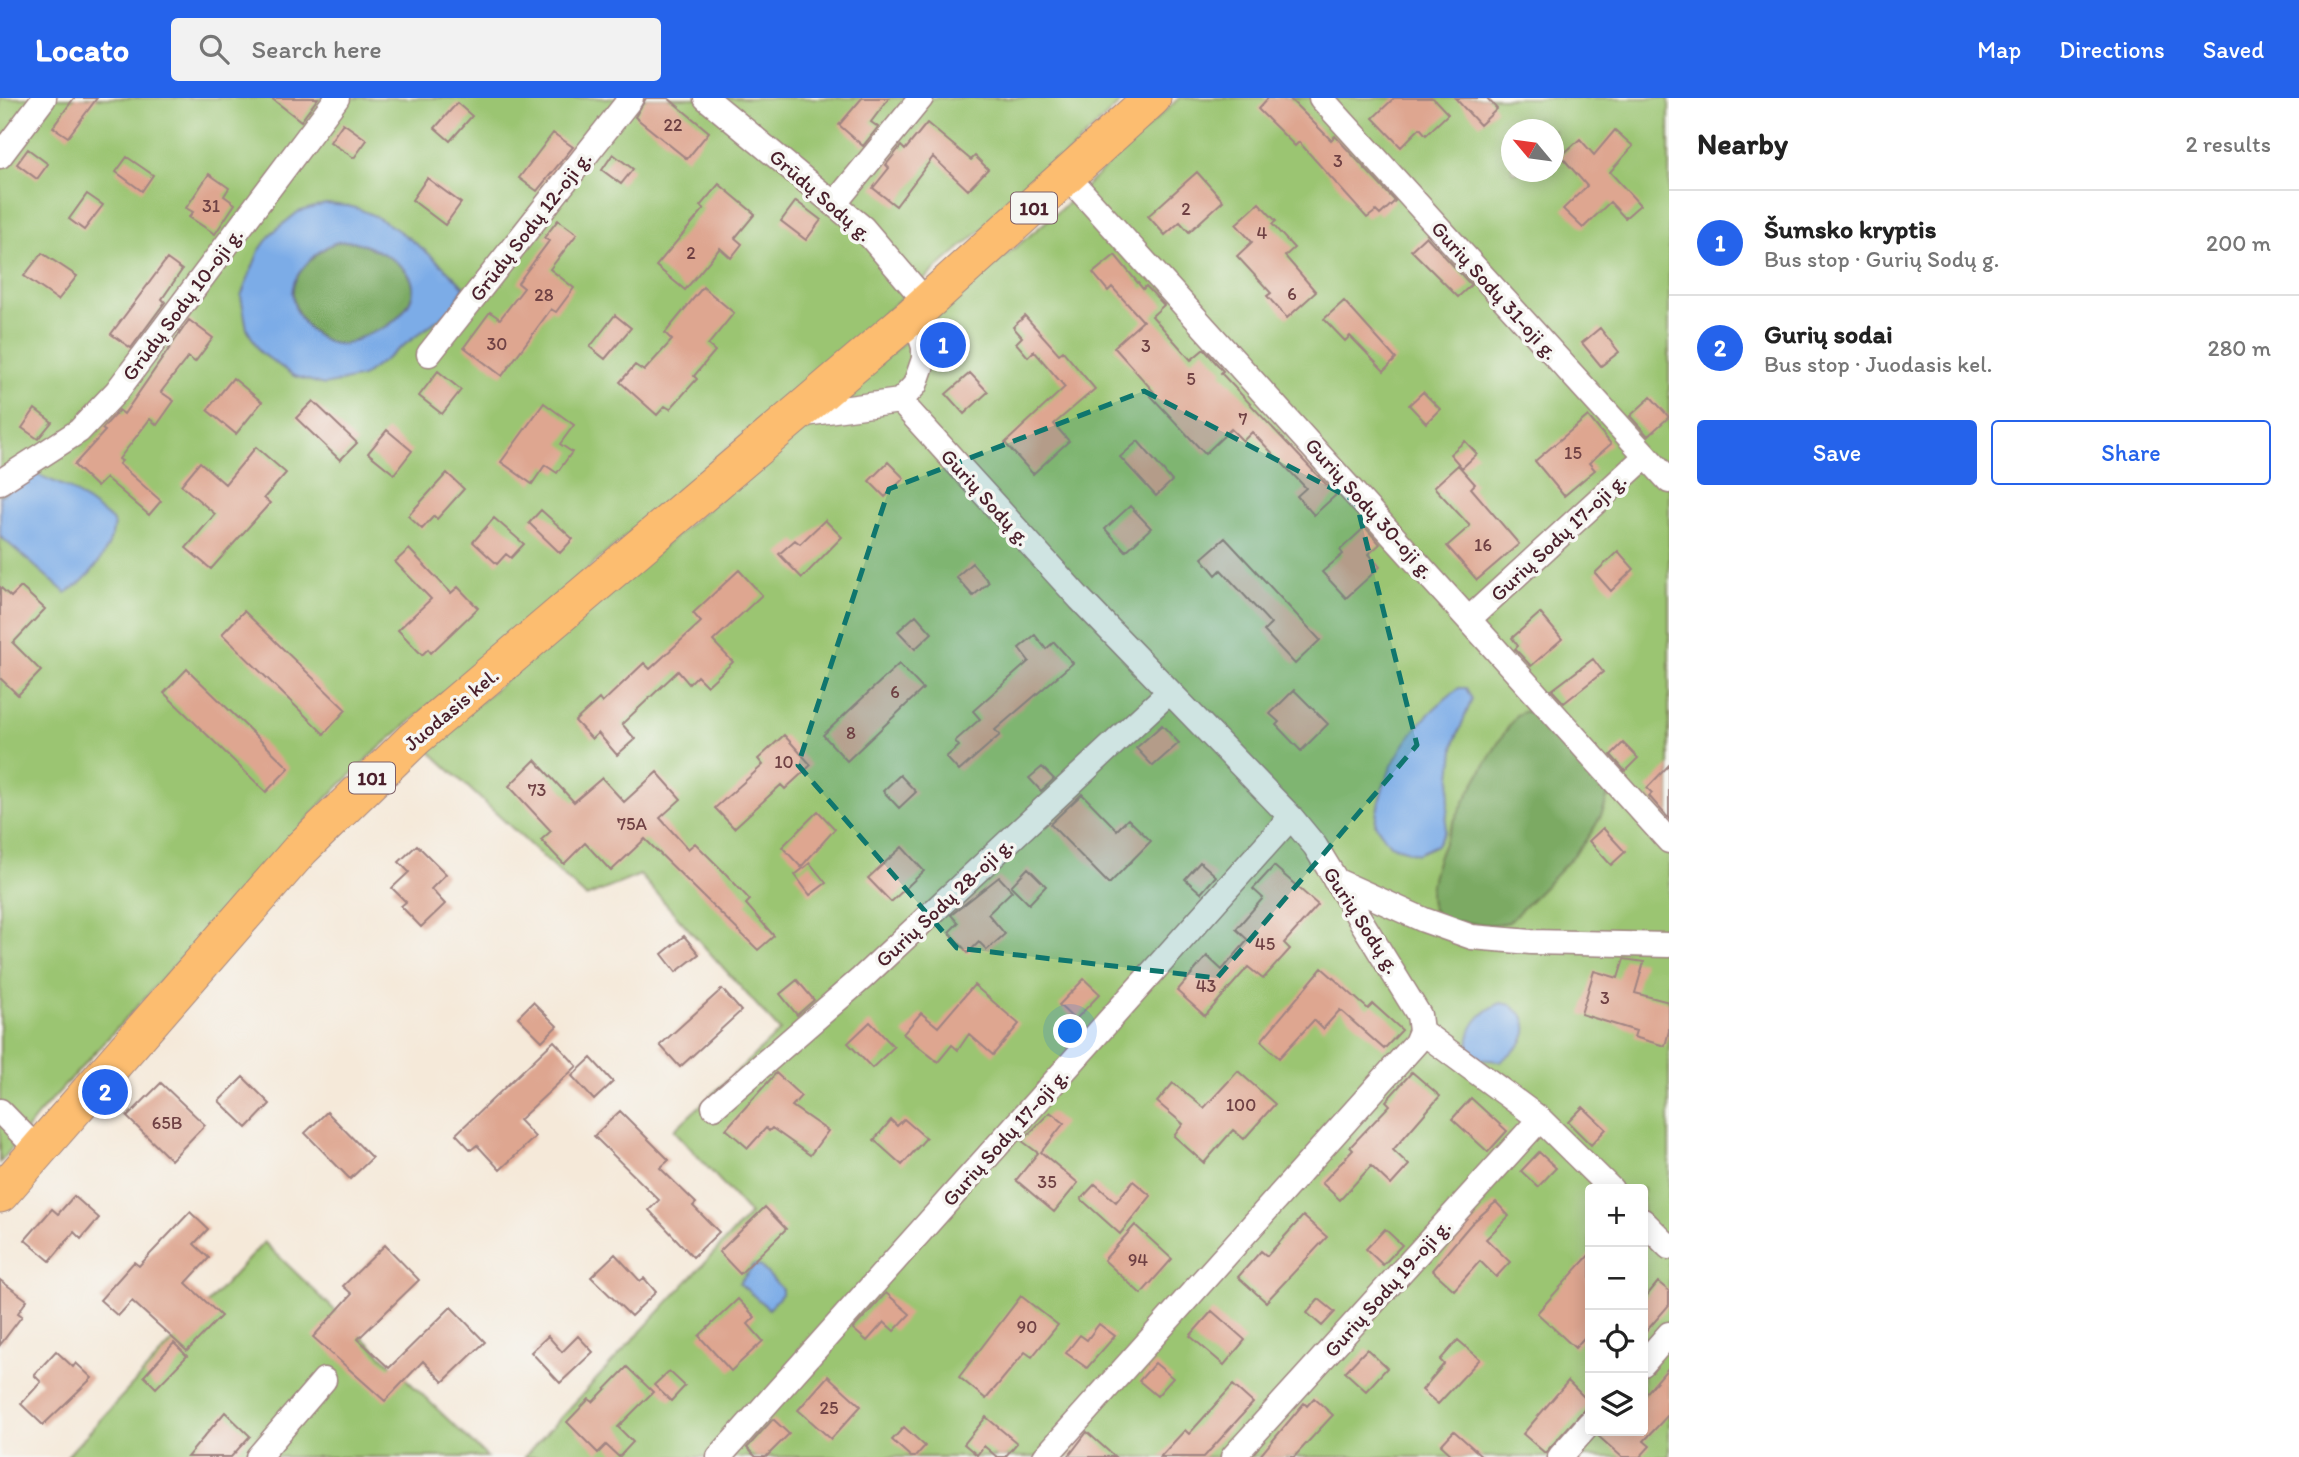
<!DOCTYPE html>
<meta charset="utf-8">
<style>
body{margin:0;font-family:Itim,sans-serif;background:#f2f2f2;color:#222}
.controls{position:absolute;right:21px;bottom:21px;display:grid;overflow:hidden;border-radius:7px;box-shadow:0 4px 18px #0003}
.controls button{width:63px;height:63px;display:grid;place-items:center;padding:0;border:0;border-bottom:2px solid #e0e0e0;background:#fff;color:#222;font:35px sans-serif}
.compass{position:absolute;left:1501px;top:21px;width:63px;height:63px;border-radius:50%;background:#fff;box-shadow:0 4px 18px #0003;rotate:299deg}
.you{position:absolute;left:1071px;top:934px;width:24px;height:24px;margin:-18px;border:5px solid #fff;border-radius:50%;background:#1a73e8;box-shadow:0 0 0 10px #1a73e833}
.badge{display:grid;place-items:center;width:46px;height:46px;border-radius:50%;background:#2563eb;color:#fff;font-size:23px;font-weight:700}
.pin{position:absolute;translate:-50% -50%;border:4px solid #fff;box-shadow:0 2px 7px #0006}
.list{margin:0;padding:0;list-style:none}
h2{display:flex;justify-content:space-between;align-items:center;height:91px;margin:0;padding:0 28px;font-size:30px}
h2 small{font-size:23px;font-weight:400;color:#767676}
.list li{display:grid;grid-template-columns:46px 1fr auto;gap:21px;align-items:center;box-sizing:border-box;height:105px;padding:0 28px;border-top:2px solid #e0e0e0}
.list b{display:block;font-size:26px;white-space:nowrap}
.list p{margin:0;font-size:23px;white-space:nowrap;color:#767676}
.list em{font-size:23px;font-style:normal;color:#767676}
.actions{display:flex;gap:14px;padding:21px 28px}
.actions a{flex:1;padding:16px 0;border:2px solid #2563eb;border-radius:7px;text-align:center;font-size:24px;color:#2563eb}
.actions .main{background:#2563eb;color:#fff}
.icon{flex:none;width:38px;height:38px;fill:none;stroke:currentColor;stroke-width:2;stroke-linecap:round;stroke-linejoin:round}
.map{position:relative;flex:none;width:1669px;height:1359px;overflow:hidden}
header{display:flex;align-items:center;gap:42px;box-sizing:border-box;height:98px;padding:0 35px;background:#2563eb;color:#fff}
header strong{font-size:33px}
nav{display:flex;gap:38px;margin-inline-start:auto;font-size:24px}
.search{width:490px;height:63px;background:#f2f2f2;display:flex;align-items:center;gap:18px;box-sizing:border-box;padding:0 24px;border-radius:7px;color:#767676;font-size:26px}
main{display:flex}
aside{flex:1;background:#fff}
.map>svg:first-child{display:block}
.green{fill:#9bc572;stroke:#72724e;stroke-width:2;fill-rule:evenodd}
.forest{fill:#7caa64;stroke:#636448;stroke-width:2}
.water{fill:#7cace7;stroke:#636689;stroke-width:2;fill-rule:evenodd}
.building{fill:#dea690}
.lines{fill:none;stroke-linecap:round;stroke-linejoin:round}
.street-casing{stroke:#a08482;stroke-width:27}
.primary-casing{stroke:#a08482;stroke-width:39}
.street{stroke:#fff;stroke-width:24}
.primary{stroke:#fcbd6f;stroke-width:37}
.marked{fill:#0f766e;fill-opacity:0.2;stroke:#0f766e;stroke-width:5;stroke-dasharray:14 9;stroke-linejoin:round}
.labels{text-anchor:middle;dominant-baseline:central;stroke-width:7;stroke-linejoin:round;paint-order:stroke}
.number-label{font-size:18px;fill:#6f4144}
.shield{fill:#f6f6f2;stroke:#7e6067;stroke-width:2}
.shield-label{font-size:19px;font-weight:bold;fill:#4a1f2b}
.street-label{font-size:21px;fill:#4a1f2b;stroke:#f6f6f2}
</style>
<header>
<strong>Locato</strong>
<div class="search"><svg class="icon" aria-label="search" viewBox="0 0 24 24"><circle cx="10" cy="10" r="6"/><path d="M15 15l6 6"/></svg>Search here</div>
<nav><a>Map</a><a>Directions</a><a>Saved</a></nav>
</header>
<main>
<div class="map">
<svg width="1669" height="1359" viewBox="0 0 1669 1359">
<rect width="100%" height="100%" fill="#f6f6f2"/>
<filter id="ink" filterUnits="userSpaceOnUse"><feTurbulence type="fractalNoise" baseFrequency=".0143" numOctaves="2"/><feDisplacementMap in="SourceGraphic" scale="14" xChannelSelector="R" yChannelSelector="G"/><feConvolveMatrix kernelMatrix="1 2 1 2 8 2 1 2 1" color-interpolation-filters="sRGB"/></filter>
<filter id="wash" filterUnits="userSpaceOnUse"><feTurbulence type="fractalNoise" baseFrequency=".00686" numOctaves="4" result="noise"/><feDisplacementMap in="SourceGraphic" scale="28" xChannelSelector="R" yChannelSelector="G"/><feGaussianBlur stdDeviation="1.57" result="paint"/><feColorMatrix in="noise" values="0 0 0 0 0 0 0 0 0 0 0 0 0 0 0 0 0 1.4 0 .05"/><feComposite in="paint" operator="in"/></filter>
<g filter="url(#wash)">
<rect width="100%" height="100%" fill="#f5e9d9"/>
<path class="green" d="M0 0H1125L1051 72 376 653 327 700 38 1017 0 1065Z
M1179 0H1669V1359H524L750 1116 674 1032 780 933 640 777 586 799 426 650 1069 104ZM1512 32H1554V74H1512ZM1590 1091H1643V1333H1590Z
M264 1144 487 1359H66Z"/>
<path class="forest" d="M353 143C393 157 441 181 393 224 385 231 374 234 365 238 359 240 351 245 345 246 318 249 289 215 293 189 296 173 318 153 332 146 337 143 346 143 353 143Z
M1526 613 1537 616 1608 696C1600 742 1541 790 1509 824 1492 829 1478 826 1461 824 1453 824 1442 823 1436 816 1407 784 1496 648 1516 617Z"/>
<path class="water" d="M325 106C334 107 344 107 352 109 387 118 440 163 464 189L453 210 362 279 324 287 294 278 260 254 247 231 241 198 259 153 272 135 298 114ZM353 143C393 157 441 181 393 224 385 231 374 234 364 238 359 240 351 245 345 246 317 249 288 215 293 189 296 173 318 152 332 146 337 143 346 143 353 143Z
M36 376 69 390 112 422 114 428C110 454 89 482 66 495L0 438V398Z
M1459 590H1466L1472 601 1455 643 1445 733 1437 747 1417 756 1390 747 1375 726C1382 668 1413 624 1459 590Z
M1501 905 1511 907 1523 918C1534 939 1516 953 1500 963L1477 961 1469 950C1466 929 1483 912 1501 905Z
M754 1167 760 1168 782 1191V1196L769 1211 739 1185Z"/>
<g id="blocks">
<path class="building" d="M74 0H97L68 39 53 29Z
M271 0H318L301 23Z
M646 0H668L709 34 687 61 635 19Z
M862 0H889L871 24 878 29 863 48 839 27Z
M1268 0H1289L1331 42 1335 38 1395 103 1380 117 1376 113 1367 120 1299 44 1295 48 1258 11Z
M1394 0H1433L1448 16 1426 37 1420 30 1401 49 1373 20Z
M1455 0H1487L1497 11 1480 27Z
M457 5 472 18 450 43 435 30Z
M343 25 367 42 354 60 330 44Z
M927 25 971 62 975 58 988 71 968 92 933 59 896 108 873 90 889 70 886 67 901 48 905 52Z
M1615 32 1633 48 1610 74 1640 107 1625 120 1610 104 1583 130 1563 111 1587 88 1561 58 1580 41 1594 57Z
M553 35 573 49 537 93 519 80Z
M28 51 48 66 37 81 17 66Z
M613 56 633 71 621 86 602 72Z
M127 59 153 77 142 93 116 74Z
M1197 74 1223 103 1189 134 1180 124 1165 137 1148 118Z
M209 76 229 90 224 98 235 106 215 136 189 119 193 114 186 110Z
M427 80 461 105 445 127 412 102Z
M719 86 755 116 735 140 742 146 731 160 720 150 685 192 656 168 704 111 700 108Z
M87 96 103 107 84 132 69 121Z
M796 103 821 122 806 142 781 123Z
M1259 105 1276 123 1272 126 1294 150 1285 158 1316 194 1287 220 1267 198 1271 195 1237 158 1252 144 1236 126Z
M558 122 577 136 550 171 574 190 556 214 551 211 502 278 464 249 490 214 500 221 524 190 518 185 549 143 544 140Z
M1426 138 1471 187 1458 199 1411 152Z
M42 155 77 178 58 202 24 178Z
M1115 157 1143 191 1146 188 1164 207 1152 218 1191 262 1204 251 1223 273 1221 275 1336 397 1314 417 1297 398 1306 390 1252 334 1243 343 1231 331 1205 356 1150 297 1154 294 1114 249 1143 223 1112 189 1108 193 1093 175Z
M167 161 182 172 162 201 165 204 131 250 111 236Z
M703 189 734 215 708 247 715 253 694 278 697 281 670 311 665 308 657 317 620 284 635 267 644 273 672 242 665 235Z
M1344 203 1396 261 1384 273 1350 238 1345 243 1324 221Z
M615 217 631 230 605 261 590 249Z
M1025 218 1059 256 1063 253 1095 291 1054 326 1069 343 1033 376 1005 345 1065 289 1034 253 1028 259 1016 245 1022 239 1013 229Z
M189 222 213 240 195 264 188 259 161 294 174 303 157 327 150 321 119 361 122 363 119 366 161 403 149 417 106 380 97 389 74 367 105 333 102 331 119 312 124 316Z
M1600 230 1619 254 1601 268 1582 245Z
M438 273 461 292 442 316 419 298Z
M970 275 988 294 964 316 946 296Z
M233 280 262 304 236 336 207 312Z
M1423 294 1440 311 1426 325 1409 307Z
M1651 299 1669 319 1648 338 1630 318Z
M313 303 357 345 340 362 296 320Z
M544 305 574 327 560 346 572 354 557 375 545 367 532 386 501 364Z
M35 311 52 324 38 341 22 330Z
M1588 318 1611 346 1589 365 1595 372 1564 398 1535 363Z
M387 332 412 353 394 376 368 355Z
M1138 343 1172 383 1156 398 1120 359Z
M1465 343 1477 356 1462 370 1450 356Z
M256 349 286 375 264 400 270 405 211 471 186 450 215 416 181 387 200 364 225 386Z
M888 364 904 380 885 399 869 383Z
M1458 367 1475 386 1471 390 1519 446 1477 482 1447 448 1470 428 1434 389Z
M447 375 464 391 437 421 434 418 422 431 408 418Z
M1130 408 1151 430 1126 453 1105 431Z
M541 412 573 441 560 455 529 425Z
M494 420 524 446 511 460 506 456 497 466 473 444Z
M825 422 842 439 802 480 779 456 795 442 800 446Z
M1365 429 1380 446 1369 456 1380 469 1346 500 1322 474 1343 456 1340 452Z
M1225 440 1320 542 1295 566 1264 533 1271 526 1221 472 1216 477 1202 460Z
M409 451 451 495 458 489 478 510 431 555 428 551 422 557 398 532 431 501 395 464Z
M1618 453 1634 471 1611 493 1595 475Z
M972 465 989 484 973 498 956 479Z
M739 472 762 497 713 543 733 564 707 588 697 578 689 586 678 573 622 626 635 641 617 657 598 635 592 641 575 623 599 601 602 605 644 565 650 571 701 524 693 515Z
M0 489 11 499 21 489 45 511 13 545 41 573 18 597 0 580Z
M244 513 346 612 324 636 222 536Z
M1540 515 1562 541 1531 568 1515 551 1518 548 1512 540Z
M916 517 932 535 915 551 898 533Z
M1035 537 1046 551 1054 544 1073 565 995 632 1000 637 959 673 946 659 959 648 955 643 980 621 973 613 1029 563 1019 550Z
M1593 561 1603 574 1564 605 1552 592Z
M899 566 923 591 847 663 823 637Z
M187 571 289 670 266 694 164 595Z
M1294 592 1328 626 1301 653 1276 627 1279 624 1270 616Z
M1162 627 1179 645 1153 668 1136 650Z
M784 637 811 667 785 691 781 687 734 730 715 710 763 667 758 661Z
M1623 645 1638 660 1625 673 1611 657Z
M535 662 574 704 602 680 624 704 657 674 681 701 660 720 688 751 695 745 724 774 750 802 746 806 774 838 758 852 645 741 611 773 585 745 564 766 541 742 551 733 509 688Z
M1669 667V721L1649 698 1652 695 1647 690Z
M1042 669 1054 681 1041 693 1029 680Z
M900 677 916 694 899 710 883 693Z
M1082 696 1117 732 1128 721 1151 743 1109 786 1050 726Z
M818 713 835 731 801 769 782 749Z
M1603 730 1625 754 1611 767 1589 743Z
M417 747 446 776 431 791 445 806 421 829 401 808 406 804 392 790 409 774 399 764Z
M902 749 924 773 891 804 868 780Z
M1200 764 1216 778 1201 795 1185 781Z
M810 765 826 785 810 797 795 777Z
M1274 768 1318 807 1284 845 1290 851 1263 881 1248 869 1205 918 1177 893 1207 858 1222 872 1248 842 1236 831 1263 800 1253 791Z
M1028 770 1046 788 1029 806 1011 788Z
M999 779 1012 793 988 816 1005 836 987 852 979 844 968 855 949 834 958 825 951 817Z
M684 838 699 856 676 874 662 856Z
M1624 861 1644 864 1635 895 1669 904V933L1665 948 1634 939 1636 933 1581 916 1594 873 1618 880Z
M1322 870 1368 911 1373 906 1402 932 1384 951 1340 912 1323 931 1314 922 1279 960 1261 943Z
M1084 881 1100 896 1075 922 1059 907Z
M797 882 814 902 797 917 780 896Z
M974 887 1019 926 993 957 969 936 958 952 952 947 938 964 903 936 921 915 938 929Z
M722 891 741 913 680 969 660 947Z
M533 904 557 928 542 943 518 919Z
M870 924 894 949 872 970 848 945Z
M554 943 577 968 519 1022 535 1039 500 1072 477 1047 471 1052 456 1036Z
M591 960 613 984 594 1002 572 978Z
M1238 973 1275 1006 1244 1041 1233 1032 1204 1065 1174 1038 1183 1026 1157 1004 1173 985 1204 1010Z
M1412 974 1440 998 1393 1052 1409 1067 1391 1087 1371 1068 1340 1102 1322 1085 1353 1052 1350 1049 1390 1007 1386 1003Z
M776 975 801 998 792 1008 828 1033 810 1057 772 1030 769 1033 766 1030 748 1050 726 1031Z
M243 979 270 1006 247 1030 219 1003Z
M161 985 205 1027 171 1062 127 1019Z
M1471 1000 1507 1033 1488 1054 1452 1021Z
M1583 1009 1606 1031 1591 1047 1568 1024Z
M620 1013 669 1062 660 1070 696 1105 693 1108 719 1134 693 1159 649 1112 659 1102 594 1038Z
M327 1014 372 1060 350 1081 305 1035Z
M1050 1014 1064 1025 1041 1054 1078 1085 1054 1114 1016 1082 1038 1055 1022 1043Z
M904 1021 926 1040 902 1067 874 1042 891 1022 897 1028Z
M1539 1054 1556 1070 1538 1089 1521 1073Z
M1133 1083 1151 1098 1120 1136 1081 1101 1095 1086 1116 1104Z
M74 1098 99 1120 81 1141 74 1134 50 1163 25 1142 52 1111 58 1116Z
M1496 1104 1509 1118 1486 1141 1510 1164 1496 1179 1480 1163 1454 1192 1432 1172 1471 1126Z
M765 1109 786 1131 740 1176 719 1154Z
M190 1114 208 1131 194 1146 209 1160 186 1185 221 1218 187 1253 132 1203 118 1218 100 1202 134 1164 139 1168Z
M1303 1118 1327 1139 1266 1204 1238 1179 1261 1153 1267 1158Z
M1135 1127 1172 1161 1141 1196 1104 1162Z
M1385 1131 1402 1147 1383 1167 1366 1151Z
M385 1147 419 1182 358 1241 389 1270 451 1209 485 1244 443 1284 423 1263 385 1303 313 1239 352 1196 343 1188Z
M615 1156 640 1183 644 1180 656 1194 631 1218 591 1179Z
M1590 1156V1233L1575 1250 1537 1215Z
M0 1182 27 1202 18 1215 22 1218 0 1247Z
M1658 1184 1669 1193V1207L1643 1237V1202Z
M886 1195 910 1216 894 1233 884 1224 867 1243 853 1231Z
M1021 1198 1058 1227 1032 1259 1025 1254 986 1301 959 1279Z
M738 1201 755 1219 748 1226 763 1243 731 1273 699 1238Z
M1319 1201 1335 1214 1322 1228 1307 1215Z
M1212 1213 1245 1242 1224 1267 1190 1238Z
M1099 1226 1115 1238 1087 1270 1066 1255 1080 1237 1087 1242Z
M548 1238 562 1254 578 1238 593 1254 560 1285 531 1254Z
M1458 1242 1480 1261 1438 1306 1422 1292 1444 1266 1440 1262Z
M174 1245 187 1258 156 1290 144 1278Z
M1367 1251 1387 1270 1366 1293 1345 1274Z
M56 1253 73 1269 76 1265 92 1280 43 1327 21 1306 41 1284 34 1277Z
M1155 1265 1173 1280 1157 1298 1139 1283Z
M627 1269 653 1294 618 1329 633 1344 619 1359 606 1347 598 1355 567 1324 589 1301 593 1304Z
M1669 1269V1316L1644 1343 1650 1348 1640 1359H1622L1598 1338 1602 1333H1643V1299Z
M669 1273 685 1288 671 1303 654 1287Z
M828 1278 861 1308 831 1341 798 1312Z
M1568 1283 1590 1305 1545 1355 1523 1336Z
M1233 1287 1253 1305 1204 1359H1160L1185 1332 1189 1336Z
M1314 1300 1333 1317 1294 1359H1259L1304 1305 1307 1308Z
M225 1314 250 1338 231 1359H187Z
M986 1319 1017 1345 1005 1359H997L984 1348 977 1357 964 1346Z
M773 1321 789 1336 766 1359H756L747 1350Z
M904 1329 925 1348 915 1359H911L892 1342Z
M1454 1333 1483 1359H1454L1441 1347Z
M1087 1334 1115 1359H1068Z"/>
</g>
</g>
<g filter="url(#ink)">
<use href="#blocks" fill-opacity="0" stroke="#a08482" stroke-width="2"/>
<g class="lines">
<g class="street-casing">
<path id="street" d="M706 0 863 130 927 205
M1321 0 1669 383
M0 58 44 0
M1068 79 1669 743
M835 105 921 0
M429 256 631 0
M900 303 1080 501 1291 719 1315 748 1419 917 1421 933 1416 945 1045 1359
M798 317 900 303 915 287 924 261V249L914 216
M0 384 79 333 117 293 337 0
M1470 520 1646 358
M1335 782 1424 822 1472 839 1531 844 1669 847
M1421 933 1540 1021 1611 1091
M714 1009 861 881 1169 594
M0 1013 38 1052
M1643 1123 1669 1149
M1643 1266 1669 1236
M258 1359 324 1282
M719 1359 1291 719
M1233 1359 1540 1021
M1560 1359 1590 1325"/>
</g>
<g class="primary-casing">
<path id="primary" d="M0 1096 301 751 414 641 914 216 1152 0"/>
</g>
<use href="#street" class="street"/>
<use href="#primary" class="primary"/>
</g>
</g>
<path class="marked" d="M1144 293 1356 403 1417 647 1217 880 957 850 798 667 889 391Z"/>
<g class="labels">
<g class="number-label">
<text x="673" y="27">22</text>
<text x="1338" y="63">3</text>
<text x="211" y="108">31</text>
<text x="1186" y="111">2</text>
<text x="1262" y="135">4</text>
<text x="691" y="155">2</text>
<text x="1292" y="196">6</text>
<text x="544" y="197">28</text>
<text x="497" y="246">30</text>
<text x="1146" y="248">3</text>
<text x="1191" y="281">5</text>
<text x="1243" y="321">7</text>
<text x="1573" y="355">15</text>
<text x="1483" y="447">16</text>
<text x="895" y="594">6</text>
<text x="851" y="635">8</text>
<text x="784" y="664">10</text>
<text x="537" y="692">73</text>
<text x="632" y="726">75A</text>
<text x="1265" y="846">45</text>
<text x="1206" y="888">43</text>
<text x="1605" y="900">3</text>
<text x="1241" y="1007">100</text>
<text x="167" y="1025">65B</text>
<text x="1047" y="1084">35</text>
<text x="1138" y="1162">94</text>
<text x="1027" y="1229">90</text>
<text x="829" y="1310">25</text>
</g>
<g class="shield">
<rect x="1011" y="94.5" width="46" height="31" rx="5"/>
<rect x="349" y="664.5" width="46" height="31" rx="5"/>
</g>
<g class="shield-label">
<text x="1034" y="110">101</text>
<text x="372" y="680">101</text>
</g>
<g class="street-label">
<text transform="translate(821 97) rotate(41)">Grūdų Sodų g.</text>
<text transform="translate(530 128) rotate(-52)">Grūdų Sodų 12-oji g.</text>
<text transform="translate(1495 192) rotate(48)">Gurių Sodų 31-oji g.</text>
<text transform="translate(182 206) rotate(-53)">Grūdų Sodų 10-oji g.</text>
<text transform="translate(986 399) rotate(48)">Gurių Sodų g.</text>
<text transform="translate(1370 410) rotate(48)">Gurių Sodų 30-oji g.</text>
<text transform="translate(1558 439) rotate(-43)">Gurių Sodų 17-oji g.</text>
<text transform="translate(451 611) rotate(-40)">Juodasis kel.</text>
<text transform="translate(944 804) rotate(-43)">Gurių Sodų 28-oji g.</text>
<text transform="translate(1362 822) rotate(57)">Gurių Sodų g.</text>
<text transform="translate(1005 1039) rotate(-48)">Gurių Sodų 17-oji g.</text>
<text transform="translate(1387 1190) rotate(-48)">Gurių Sodų 19-oji g.</text>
</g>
</g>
</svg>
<div class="controls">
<button>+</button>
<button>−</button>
<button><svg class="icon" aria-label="locate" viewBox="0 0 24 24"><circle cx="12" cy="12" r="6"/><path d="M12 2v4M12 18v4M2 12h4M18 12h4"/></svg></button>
<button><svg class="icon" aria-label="layers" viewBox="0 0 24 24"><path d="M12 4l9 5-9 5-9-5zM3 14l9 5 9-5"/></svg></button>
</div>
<svg class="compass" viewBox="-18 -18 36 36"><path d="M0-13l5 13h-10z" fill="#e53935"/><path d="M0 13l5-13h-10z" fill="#767676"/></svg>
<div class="you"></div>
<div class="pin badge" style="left:943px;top:247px">1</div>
<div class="pin badge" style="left:105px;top:994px">2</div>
</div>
<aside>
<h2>Nearby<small>2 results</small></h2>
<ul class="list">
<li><span class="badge">1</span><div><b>Šumsko kryptis</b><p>Bus stop · Gurių Sodų g.</p></div><em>200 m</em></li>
<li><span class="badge">2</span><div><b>Gurių sodai</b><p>Bus stop · Juodasis kel.</p></div><em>280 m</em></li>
</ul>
<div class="actions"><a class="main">Save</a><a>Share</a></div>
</aside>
</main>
